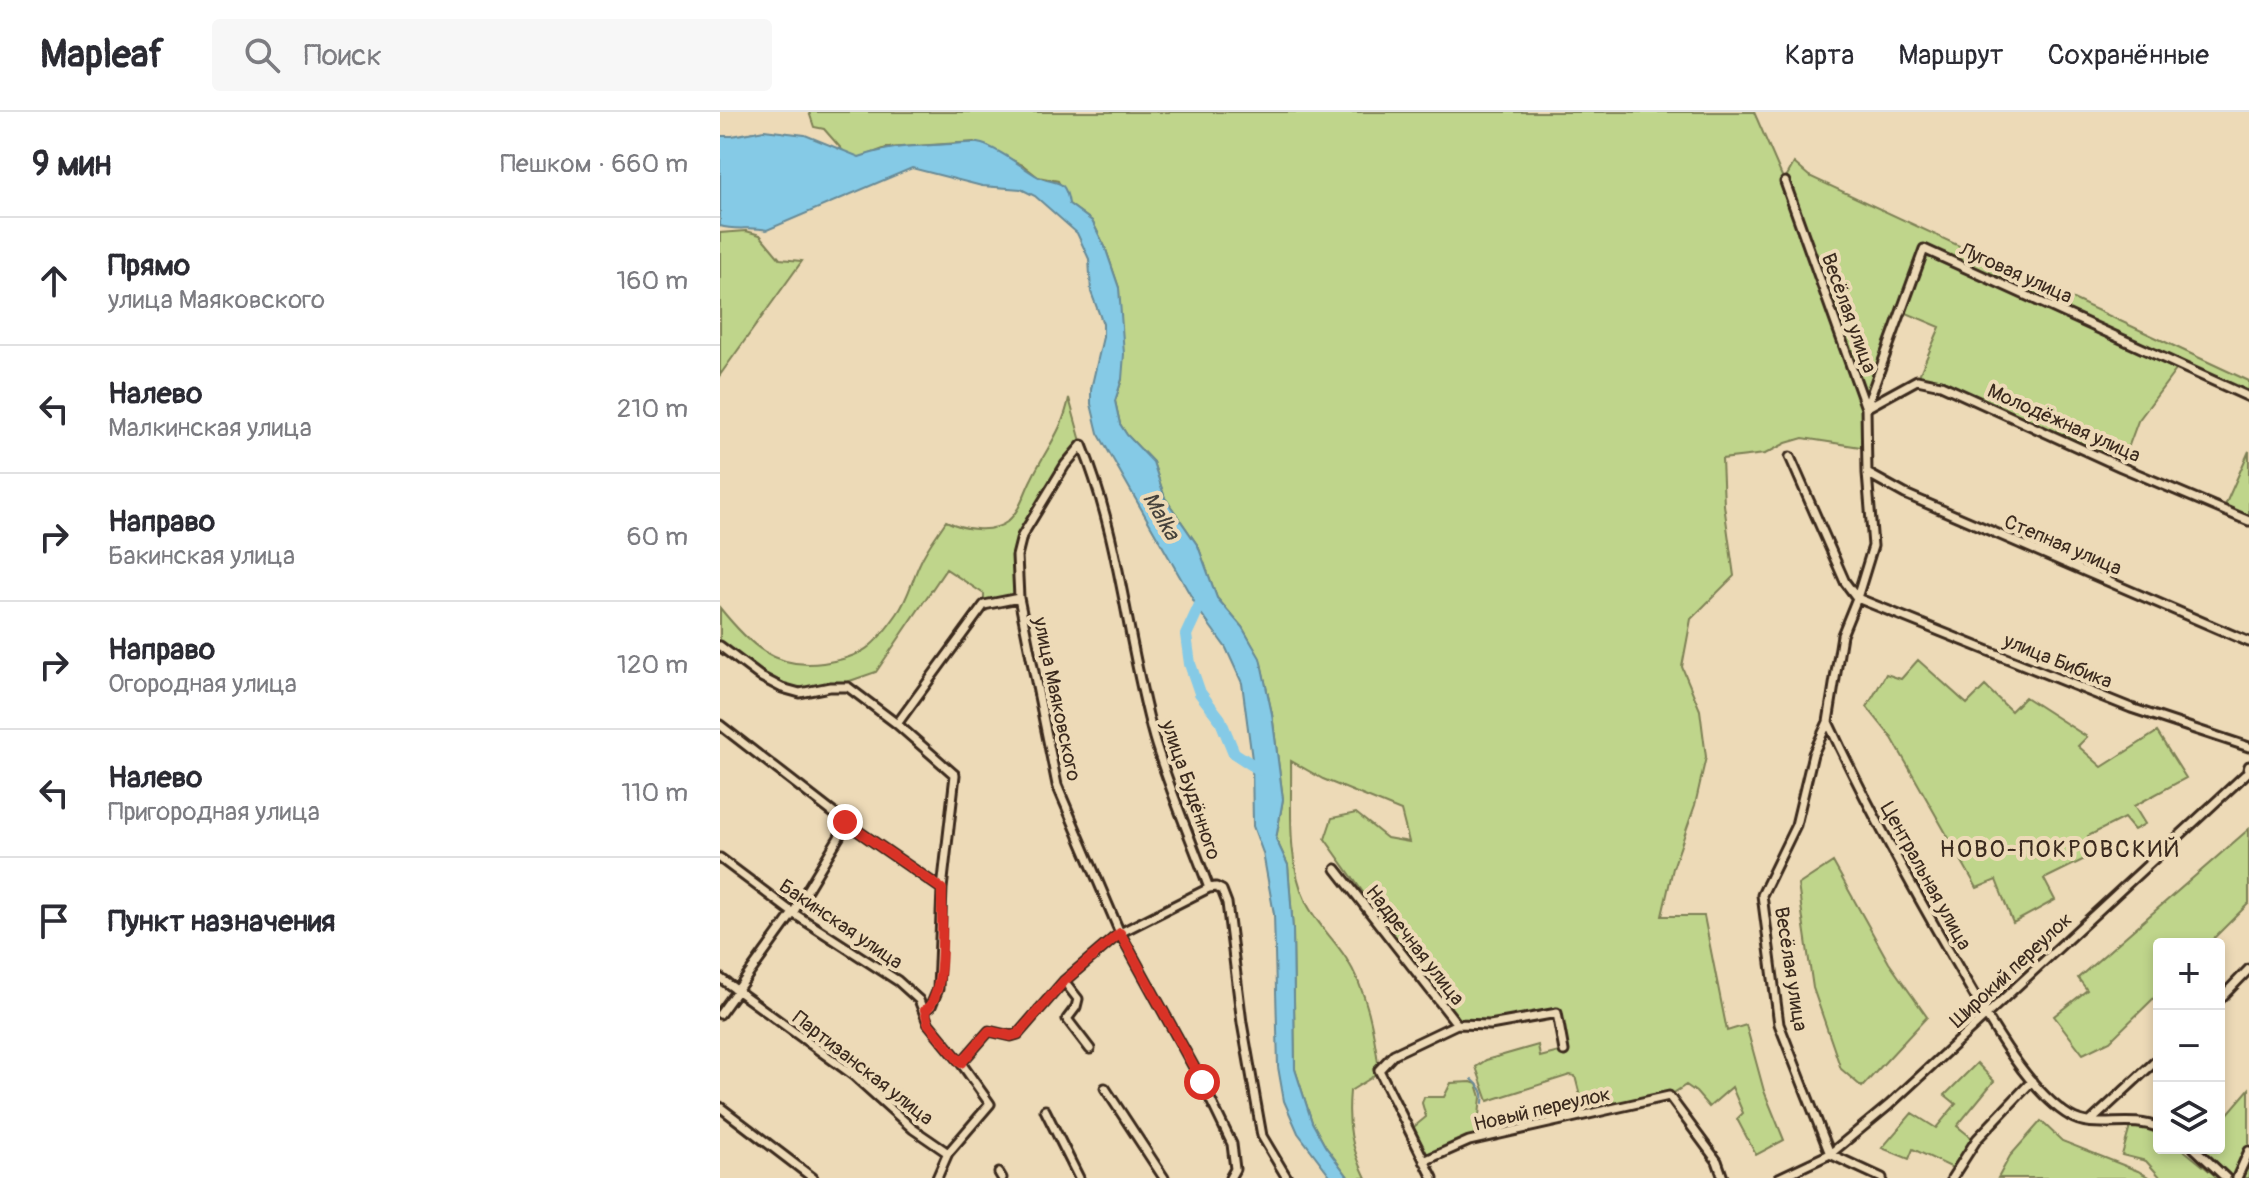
<!DOCTYPE html>
<html lang="ru">
<meta charset="utf-8">
<style>
body{margin:0;font-family:Pangolin,sans-serif;background:#f7f7f7;color:#2b2b33}
.controls{position:absolute;right:24px;bottom:24px;display:grid;overflow:hidden;border-radius:8px;box-shadow:0 4px 12px #0003}
.controls button{width:72px;height:72px;display:grid;place-items:center;padding:0;border:0;border-bottom:2px solid #e1e1e2;background:#fff;color:#2b2b33;font:40px sans-serif}
.stop{position:absolute;width:24px;height:24px;margin:-18px;border:6px solid #d93025;border-radius:50%;background:#fff}
.stop.end{background:#d93025;border-color:#fff;box-shadow:0 2px 8px #0008}
.list{margin:0;padding:0;list-style:none}
h2{display:flex;justify-content:space-between;align-items:center;height:104px;margin:0;padding:0 32px;font-size:34px}
h2 small{font-size:26px;font-weight:400;color:#7c7c81}
.list li{display:grid;grid-template-columns:52px 1fr auto;gap:24px;align-items:center;box-sizing:border-box;height:128px;padding:0 32px;border-top:2px solid #e1e1e2}
.list b{display:block;font-size:30px;white-space:nowrap}
.list p{margin:0;font-size:26px;white-space:nowrap;color:#7c7c81}
.list em{font-size:26px;font-style:normal;color:#7c7c81}
.icon{flex:none;width:44px;height:44px;fill:none;stroke:currentColor;stroke-width:2;stroke-linecap:round;stroke-linejoin:round}
.map{position:relative;flex:none;width:1529px;height:1066px;overflow:hidden}
header{display:flex;align-items:center;gap:48px;box-sizing:border-box;height:112px;padding:0 40px;background:#fff;border-bottom:2px solid #e1e1e2}
header strong{font-size:38px}
nav{display:flex;gap:44px;margin-inline-start:auto;font-size:28px}
.search{width:560px;height:72px;background:#f7f7f7;display:flex;align-items:center;gap:20px;box-sizing:border-box;padding:0 28px;border-radius:8px;color:#7c7c81;font-size:30px}
main{display:flex}
aside{flex:1;background:#fff}
.map>svg:first-child{display:block}
.green{fill:#bfd58b;stroke:#7d8054;stroke-width:2}
.water{fill:#85cae6;stroke:#678a96;stroke-width:2}
.lines{fill:none;stroke-linecap:round;stroke-linejoin:round}
.stream{stroke:#678a96;stroke-width:2}
.river{stroke:#85cae6;stroke-width:12}
.minor-casing{stroke:#3b2a1e;stroke-width:13}
.minor{stroke:#eddab7;stroke-width:7}
.route{stroke:#d93025;stroke-width:10}
.labels{text-anchor:middle;dominant-baseline:central;stroke-width:8;stroke-linejoin:round;paint-order:stroke}
.street-label{font-size:20px;fill:#3b2a1e;stroke:#eddab7}
.water-label{font-size:22px;font-style:italic;fill:#46423c;stroke:#eddab7}
.quarter-label{font-size:24px;letter-spacing:2px;fill:#3b2a1e;stroke:#eddab7}
</style>
<header>
<strong>Mapleaf</strong>
<div class="search"><svg class="icon" aria-label="search" viewBox="0 0 24 24"><circle cx="10" cy="10" r="6"/><path d="M15 15l6 6"/></svg>Поиск</div>
<nav><a>Карта</a><a>Маршрут</a><a>Сохранённые</a></nav>
</header>
<main>
<aside>
<h2>9 мин<small>Пешком · 660 m</small></h2>
<ul class="list">
<li><svg class="icon" aria-label="ahead" viewBox="0 0 24 24"><path d="M12 20V5M6 11l6-6 6 6"/></svg><div><b>Прямо</b><p>улица Маяковского</p></div><em>160 m</em></li>
<li><svg class="icon" aria-label="left" viewBox="0 0 24 24"><path d="M17 20v-9H6M10 6l-5 5 5 5"/></svg><div><b>Налево</b><p>Малкинская улица</p></div><em>210 m</em></li>
<li><svg class="icon" aria-label="right" viewBox="0 0 24 24"><path d="M7 20v-9h11M14 6l5 5-5 5"/></svg><div><b>Направо</b><p>Бакинская улица</p></div><em>60 m</em></li>
<li><svg class="icon" aria-label="right" viewBox="0 0 24 24"><path d="M7 20v-9h11M14 6l5 5-5 5"/></svg><div><b>Направо</b><p>Огородная улица</p></div><em>120 m</em></li>
<li><svg class="icon" aria-label="left" viewBox="0 0 24 24"><path d="M17 20v-9H6M10 6l-5 5 5 5"/></svg><div><b>Налево</b><p>Пригородная улица</p></div><em>110 m</em></li>
<li><svg class="icon" aria-label="arrive" viewBox="0 0 24 24"><path d="M6 21V4h12l-3 4 3 4H6"/></svg><div><b>Пункт назначения</b></div></li>
</ul>
</aside>
<div class="map">
<svg width="1529" height="1066" viewBox="0 0 1529 1066">
<rect width="100%" height="100%" fill="#eddab7"/>
<filter id="ink" filterUnits="userSpaceOnUse"><feTurbulence type="fractalNoise" baseFrequency=".0125" numOctaves="2"/><feDisplacementMap in="SourceGraphic" scale="16" xChannelSelector="R" yChannelSelector="G"/><feConvolveMatrix kernelMatrix="1 2 1 2 8 2 1 2 1" color-interpolation-filters="sRGB"/></filter>
<g filter="url(#ink)">
<path class="green" d="M89 0H1034L1064 69 1074 51 1089 64 1529 269V285L1459 254 1418 309 1401 355 1221 273 1197 268 1220 215 1182 199 1146 296 1147 336 1083 326 1066 331 1045 342 1002 347 1004 393 1014 464 971 507 962 555 980 598 986 645 975 693 953 756 942 804H984L1007 919 1026 913 1044 979 1064 1028 1036 1043 1017 1007 1023 1001 1012 975 989 995 976 980 966 973 949 984 865 1003 855 964 850 963 768 989 756 955 766 948 818 933 820 945 843 939 837 901 770 913 737 912 605 727 612 706 636 701 667 726 689 730 681 699 603 667 571 649C572 694 566 748 586 790 595 810 614 827 626 846 647 879 654 919 659 958L651 966 630 979C627 1013 631 1035 646 1066H629L605 1034 592 1010 575 957 573 818 568 753 556 727 563 687 552 602 540 547 522 515 497 486 478 434 445 386 433 350 407 323 400 312 395 289 402 267 399 176 385 135 372 109 349 92 338 69 318 65 303 53 254 30 166 36 139 46 124 40 104 17 94 15Z
M26 119 40 123 60 147 82 149 0 263V121Z
M349 286 362 333 302 424 297 444 299 486 264 493V482L226 457 156 560 127 570 128 575 80 581 62 576 0 534V496C29 532 55 558 103 551 143 545 154 535 177 502 188 487 192 468 200 451 206 437 217 423 226 409 242 417 271 422 287 410 301 398 304 381 312 366 326 337 343 318 349 286Z
M1529 339V409L1503 398Z
M1198 548 1247 592 1265 574 1291 599 1305 585 1367 625 1358 634 1382 655 1437 620 1466 666 1414 694 1425 712 1414 718 1404 706 1368 724 1375 742 1324 767 1335 788 1293 811 1276 768 1257 776 1172 626 1147 595 1166 562 1181 567Z
M1529 717V791L1488 832H1439V881L1390 929 1363 942 1334 904 1367 878 1358 866Z
M1113 750 1169 851 1207 905 1142 975 1121 957 1093 876 1078 773Z
M1257 951 1274 969 1237 1014 1252 1026 1254 1031 1237 1058 1193 1037 1189 1047 1162 1036 1192 1001 1216 1016 1236 992 1225 983Z
M751 970 757 972 761 985 759 1004 768 1008 770 1025 704 1049 689 1019 706 1005 702 991 704 985H724L731 971Z
M1529 977V1066H1506L1481 1041 1484 1036H1499V1012Z
M1321 1009 1342 1029 1418 1059 1430 1066H1278L1290 1044Z
M1410 1015H1425L1439 1021V1036H1461L1498 1066H1441L1426 1049 1402 1043Z"/>
<path class="water" d="M44 18 85 23 139 45C177 32 193 35 231 32 241 32 252 29 262 32 281 38 299 53 315 63 334 75 345 62 349 92L372 109 385 135 399 176 404 242 402 267 395 289 400 312 407 323 433 350 445 386 478 434 497 486 522 515 540 546 552 602 563 687 556 727 568 753 573 818 575 957 592 1010 605 1034 629 1066H612L578 1021 564 989 558 955 554 802 543 741 533 714 532 647 522 571 506 536 480 500 378 321 371 292V277L383 225V212L371 180 369 147 357 121 315 84 301 77 262 74 192 56 47 118C31 114 15 119 0 114V24H12Z"/>
<g class="lines">
<path class="stream" d="M752 967C760 975 765 979 763 991"/>
<path class="river" d="M484 484 466 523 470 552 480 581 500 607 514 641 540 658"/>
<g class="minor-casing">
<path id="minor" d="M1065 70 1146 296 1147 361 1153 434 1137 486 1411 596 1529 635
M1146 296 1204 137 1529 285
M1146 296 1197 268 1221 273 1401 355 1529 409
M1070 345 1125 470 1137 486 1122 523 1108 610 1093 642 1076 713 1042 783 1059 912 1110 1042 1162 1066
M1147 361 1185 382 1529 530
M0 534 41 565 62 576 80 581 110 575H128L177 612 235 663 222 777 218 877 211 894 205 898
M1108 610C1146 692 1189 770 1234 848 1261 894 1304 977 1350 1004 1374 1019 1410 1003 1439 1016
M177 612 264 493 299 486
M0 613 125 710 222 777
M0 746 73 801 178 869 199 888 208 911 241 951
M616 757 737 912 674 942 659 958 713 1066
M0 866 133 963 193 1017 228 1041
M344 869 358 887 356 895 347 907 370 937
M1499 888 1529 857
M0 902 73 801 119 725 125 710
M737 912 770 913 837 901 844 939
M385 976 444 1066
M0 995 93 1066
M325 998 359 1066
M1370 1010 1439 946
M1474 1036 1506 1066
M704 1049 749 1029 949 984 997 1049 1003 1066
M279 1061 282 1066
M217 1066 228 1041 270 992 241 951 269 919 291 924 298 922 344 869 400 821 489 776
M510 1066 515 1057 512 1032 482 970 400 821 337 673 299 486 297 444 302 424 345 353 362 333C400 426 407 530 434 626 449 677 471 727 489 776L496 775 502 778 507 791 522 911 542 1024 567 1066
M1059 1066 1110 1042 1169 993 1527 661 1529 654
M1232 1066 1257 1027 1312 969
M1517 1066 1529 1039"/>
</g>
<use href="#minor" class="minor"/>
</g>
</g>
<g class="lines" filter="url(#ink)">
<path class="route" d="M125 710 222 777C221 803 228 884 205 898L208 911 241 951 269 919 291 924 298 922 344 869 400 821 482 970"/>
</g>
<g class="labels">
<g class="street-label">
<text transform="translate(1296 161) rotate(24)">Луговая улица</text>
<text transform="translate(1129 201) rotate(70)">Весёлая улица</text>
<text transform="translate(1344 311) rotate(24)">Молодёжная улица</text>
<text transform="translate(1343 433) rotate(23)">Степная улица</text>
<text transform="translate(1338 549) rotate(22)">улица Бибика</text>
<text transform="translate(337 587) rotate(78)">улица Маяковского</text>
<text transform="translate(471 678) rotate(71)">улица Будённого</text>
<text transform="translate(1206 764) rotate(61)">Центральная улица</text>
<text transform="translate(121 812) rotate(34)">Бакинская улица</text>
<text transform="translate(695 833) rotate(52)">Надречная улица</text>
<text transform="translate(1071 857) rotate(81)">Весёлая улица</text>
<text transform="translate(1291 858) rotate(-43)">Широкий переулок</text>
<text transform="translate(143 956) rotate(38)">Партизанская улица</text>
<text transform="translate(822 997) rotate(-13)">Новый переулок</text>
</g>
<g class="water-label">
<text transform="translate(441 404) rotate(60)">Malka</text>
</g>
<g class="quarter-label">
<text x="1340" y="737">НОВО-ПОКРОВСКИЙ</text>
</g>
</g>
</svg>
<div class="controls">
<button>+</button>
<button>−</button>
<button><svg class="icon" aria-label="layers" viewBox="0 0 24 24"><path d="M12 4l9 5-9 5-9-5zM3 14l9 5 9-5"/></svg></button>
</div>
<div class="stop" style="left:482px;top:970px"></div>
<div class="stop end" style="left:125px;top:710px"></div>
</div>
</main>
